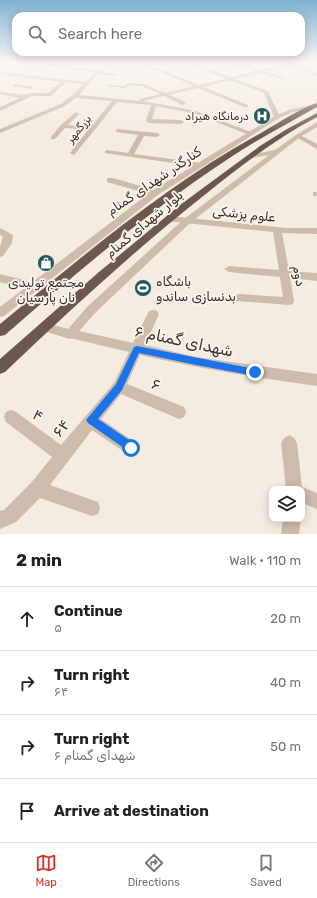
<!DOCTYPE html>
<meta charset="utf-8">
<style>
body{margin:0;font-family:Rubik,"Noto Naskh Arabic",sans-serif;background:#f2f2f2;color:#202124}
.controls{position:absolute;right:12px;bottom:12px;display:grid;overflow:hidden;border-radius:8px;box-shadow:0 2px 10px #0003}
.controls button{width:36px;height:36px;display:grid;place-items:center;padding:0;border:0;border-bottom:1px solid #e0e0e0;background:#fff;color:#202124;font:20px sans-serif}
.stop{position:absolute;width:12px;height:12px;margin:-9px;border:3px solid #1a73e8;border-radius:50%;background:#fff}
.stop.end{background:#1a73e8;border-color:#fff;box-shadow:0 1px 4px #0008}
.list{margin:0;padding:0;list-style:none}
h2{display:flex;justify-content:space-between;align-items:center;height:52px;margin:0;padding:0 16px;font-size:17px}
h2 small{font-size:13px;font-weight:400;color:#757577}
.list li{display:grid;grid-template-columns:26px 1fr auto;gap:12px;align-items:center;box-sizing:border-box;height:64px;padding:0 16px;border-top:1px solid #e0e0e0}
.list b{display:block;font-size:15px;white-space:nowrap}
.list p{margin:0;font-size:13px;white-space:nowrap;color:#757577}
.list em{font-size:13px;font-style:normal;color:#757577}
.icon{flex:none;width:22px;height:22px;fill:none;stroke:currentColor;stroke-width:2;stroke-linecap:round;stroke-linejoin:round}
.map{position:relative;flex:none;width:317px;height:534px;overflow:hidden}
.search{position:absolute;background:#fff;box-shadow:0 2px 10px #0003;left:12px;right:12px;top:12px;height:44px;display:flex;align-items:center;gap:10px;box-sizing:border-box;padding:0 14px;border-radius:12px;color:#757577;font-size:15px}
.sheet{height:308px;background:#fff}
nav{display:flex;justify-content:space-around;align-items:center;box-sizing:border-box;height:56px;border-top:1px solid #e0e0e0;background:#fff;font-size:11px;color:#757577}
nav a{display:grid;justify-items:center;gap:2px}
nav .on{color:#d93025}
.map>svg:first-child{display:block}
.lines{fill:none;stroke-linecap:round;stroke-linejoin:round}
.minor{fill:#cdbbac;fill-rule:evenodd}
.tertiary{fill:#cdbbac;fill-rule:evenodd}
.trunk{fill:#6c584f;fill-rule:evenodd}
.route{fill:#1a73e8}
.labels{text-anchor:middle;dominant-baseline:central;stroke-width:3.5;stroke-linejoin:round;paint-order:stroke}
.far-poi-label{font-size:11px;fill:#3b302b;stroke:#fbf5ee;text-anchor:end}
.far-street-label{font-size:11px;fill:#3b302b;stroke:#fbf5ee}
.street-label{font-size:13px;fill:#3b302b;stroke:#fbf5ee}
.poi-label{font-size:13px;fill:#3b302b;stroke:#fbf5ee;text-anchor:start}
.near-street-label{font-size:16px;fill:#3b302b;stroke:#fbf5ee}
</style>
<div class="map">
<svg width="317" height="534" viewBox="0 0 317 534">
<rect width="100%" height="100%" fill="#f4ebe1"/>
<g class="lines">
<path class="minor" d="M35 62 100 70 110 62H115L102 72 116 74 118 76 99 74 93 79 79 95 140 101V99L160 94 142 86 130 85 124 88 107 86 109 85 123 86 129 83 143 84 165 93 194 86 153 69 144 68 145 66 155 67 199 85 226 79 184 62H191L231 77 256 71 229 62H237L261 70 292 63 294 64 266 72 283 77V79L261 73 235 79 268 91 280 117 277 119 274 117 264 93 230 80 203 87 248 105V107H244L198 88 169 95 185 102V104L183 105 164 96 143 101 196 111 251 132V134H247L193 113 156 106 152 119 181 120 184 122 181 124 149 123 146 121 151 105 117 102 75 154 73 155 70 153 88 130 65 128 55 139H51V137L61 125 76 112 79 114 68 125 91 127 112 101 76 98 65 106 0 133V129L61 104 73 95 83 84 66 82 51 96H32L0 111V107L20 98 0 94V92L24 95 31 93H48L61 82 0 74V72L85 82 96 72 73 70Z
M15 84 32 87 34 88 32 89 13 86Z
M118 129 157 133 160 135 157 137 144 136 134 154 200 163 204 165 200 167 105 153V151L107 150 128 153 138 135 116 132V130Z
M298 134 317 144V149L296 137 295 136Z
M107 178H113L158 191 159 193 155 195H152L107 182Z
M313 192H317V196H313Z
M168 216 287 228H317V234L282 233 289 271 317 273V281L290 278 294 301 293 304 289 305 236 301 235 298 236 295 240 294 283 297 280 277 229 272 224 269 229 266 279 270 273 232 165 221 164 219Z
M0 228 13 235 12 243 3 256 0 257V247L3 236 0 235Z
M0 274 39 284 40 287 39 290 35 291 0 282Z
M153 310 157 311 159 314 145 345 196 357 317 374V386C257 378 199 368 140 355L127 384 184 407 186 412 184 417 179 419 121 394 101 419 136 443 139 448 136 453 131 456 126 453 92 430 50 485 98 502 100 508 98 514 92 516 40 498 16 522 0 529V511L4 510 31 483 52 457 6 422 4 417 6 412 11 410 16 412 61 445 114 383 129 352 66 337 64 334 66 331 70 329 133 343 149 311Z
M289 435 294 438 297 443 302 487 317 493V509L302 503V489H286L281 443 284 438Z
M283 519H301L299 534H281Z"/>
<path class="tertiary" d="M283 62 317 74V76L276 62Z
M315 104 317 105V107L293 112 279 118 158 195 4 316 0 317V307L152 191 275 116 289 110Z
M317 122V127L300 137 190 223 96 312 74 337 70 339 40 330 38 327 40 324 44 322 68 329 88 306 184 219 269 155 251 158 249 157V155L275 150 296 135Z"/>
<path class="trunk" d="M317 103V107C287 124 256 140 228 159 149 211 76 273 5 335L0 336V324C83 256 167 184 261 133 278 123 299 109 317 103Z
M317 113V117C277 138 242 165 207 193 136 249 70 310 5 372L0 374V359L99 272 180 205 260 146 287 129Z"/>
</g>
<linearGradient id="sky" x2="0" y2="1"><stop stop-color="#7eb2d2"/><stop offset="0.45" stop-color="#faf6f2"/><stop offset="1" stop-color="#faf6f2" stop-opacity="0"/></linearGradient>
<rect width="317" height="137" fill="url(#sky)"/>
<path class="route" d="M137 346 255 369 259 372 255 376 196 365 139 353 122 390 98 419 135 444 136 448 135 451 131 453 88 423 86 420 116 384 134 347Z"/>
<defs>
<g id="hospital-disc" transform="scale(0.9)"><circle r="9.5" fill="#1f5a5e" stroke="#fbf5ee"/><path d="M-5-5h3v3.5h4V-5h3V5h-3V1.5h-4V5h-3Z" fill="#fff"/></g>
<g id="shop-disc" transform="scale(0.9)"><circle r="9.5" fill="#1f5a5e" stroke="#fbf5ee"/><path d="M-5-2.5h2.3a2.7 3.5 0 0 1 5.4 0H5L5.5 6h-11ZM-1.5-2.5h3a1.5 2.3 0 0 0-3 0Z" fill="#fff"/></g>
<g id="stadium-disc" transform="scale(0.9)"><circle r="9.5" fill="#1f5a5e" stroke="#fbf5ee"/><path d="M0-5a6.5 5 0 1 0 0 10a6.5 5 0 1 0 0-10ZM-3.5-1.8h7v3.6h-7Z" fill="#fff"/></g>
</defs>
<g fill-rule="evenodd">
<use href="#hospital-disc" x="262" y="116"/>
<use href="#shop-disc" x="46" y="263"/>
<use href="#stadium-disc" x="143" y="288"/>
</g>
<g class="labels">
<g class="far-poi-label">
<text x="249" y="116">درمانگاه هیراد</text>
</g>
<g class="far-street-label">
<text transform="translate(79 129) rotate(-51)">بزرگمهر</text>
</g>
<g class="street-label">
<text transform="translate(154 181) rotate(-34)">کنارگذر شهدای گمنام</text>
<text transform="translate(244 214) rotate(6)">علوم پزشکی</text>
<text transform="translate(144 224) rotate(-40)">بلوار شهدای گمنام</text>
<text transform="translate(299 276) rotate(80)">دوم</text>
</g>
<g class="poi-label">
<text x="156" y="281">باشگاه<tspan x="156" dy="15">بدنسازی ساندو</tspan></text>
<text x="46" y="282" text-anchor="middle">مجتمع تولیدی<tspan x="46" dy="15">نان پارسیان</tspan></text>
</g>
<g class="near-street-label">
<text transform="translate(184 341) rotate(12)">شهدای گمنام ۶</text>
<text transform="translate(156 384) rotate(23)">۶</text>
<text transform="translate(38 415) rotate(37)">۴</text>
<text transform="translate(61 428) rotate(-50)">۶۴</text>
</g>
</g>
</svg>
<div class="controls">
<button><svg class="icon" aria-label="layers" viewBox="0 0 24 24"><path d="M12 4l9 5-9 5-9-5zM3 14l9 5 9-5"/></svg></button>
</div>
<div class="stop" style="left:131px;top:448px"></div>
<div class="stop end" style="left:255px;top:372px"></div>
<div class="search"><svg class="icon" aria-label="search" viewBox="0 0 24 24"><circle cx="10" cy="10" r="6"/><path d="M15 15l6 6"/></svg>Search here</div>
</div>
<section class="sheet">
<h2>2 min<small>Walk · 110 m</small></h2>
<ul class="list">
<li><svg class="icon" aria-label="ahead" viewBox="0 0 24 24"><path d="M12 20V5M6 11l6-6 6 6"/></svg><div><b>Continue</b><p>۵</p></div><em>20 m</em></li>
<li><svg class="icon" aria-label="right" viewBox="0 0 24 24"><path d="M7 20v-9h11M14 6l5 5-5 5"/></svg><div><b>Turn right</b><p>۶۴</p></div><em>40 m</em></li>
<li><svg class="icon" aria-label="right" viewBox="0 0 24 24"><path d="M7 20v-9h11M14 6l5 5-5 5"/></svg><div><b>Turn right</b><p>شهدای گمنام ۶</p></div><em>50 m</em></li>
<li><svg class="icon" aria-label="arrive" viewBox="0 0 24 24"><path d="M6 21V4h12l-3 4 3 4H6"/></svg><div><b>Arrive at destination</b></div></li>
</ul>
</section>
<nav>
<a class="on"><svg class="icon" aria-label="map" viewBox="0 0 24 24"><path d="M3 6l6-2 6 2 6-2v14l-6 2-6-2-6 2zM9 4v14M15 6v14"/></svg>Map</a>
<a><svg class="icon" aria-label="directions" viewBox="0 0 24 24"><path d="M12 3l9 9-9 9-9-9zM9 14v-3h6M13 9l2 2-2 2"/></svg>Directions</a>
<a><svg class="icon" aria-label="saved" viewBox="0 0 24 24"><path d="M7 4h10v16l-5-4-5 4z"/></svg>Saved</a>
</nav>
